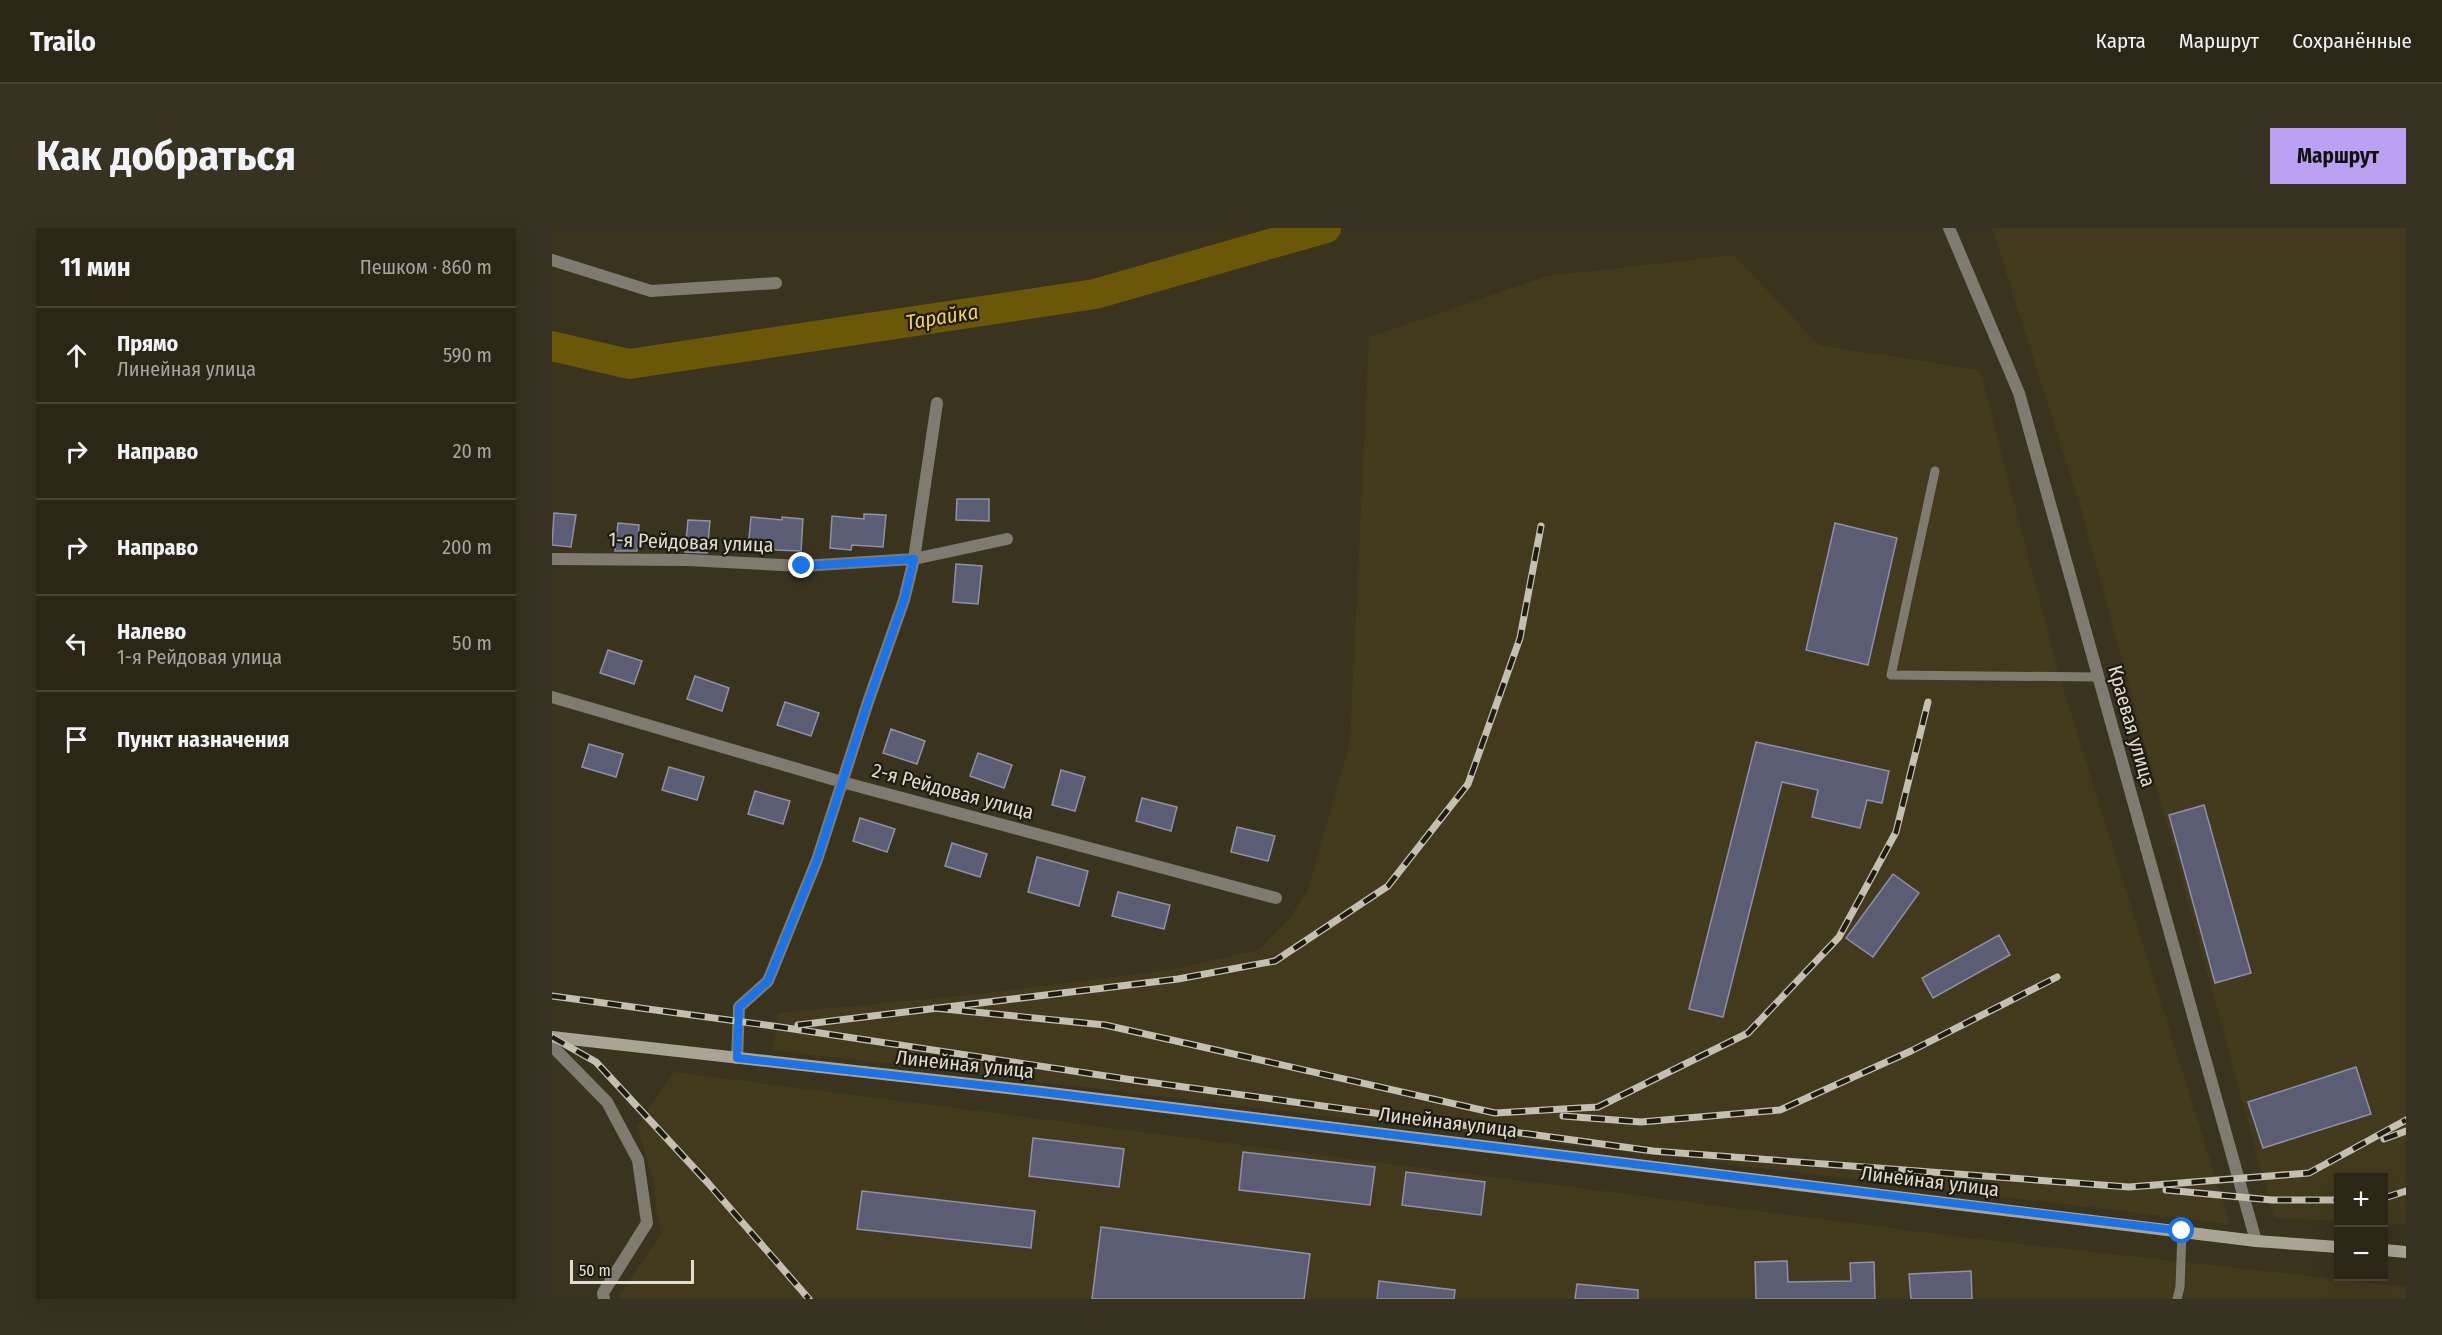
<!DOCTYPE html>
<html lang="ru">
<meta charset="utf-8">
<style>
body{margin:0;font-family:"Fira Sans Condensed",sans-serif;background:#383223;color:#f1f3f6}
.controls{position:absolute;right:18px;bottom:18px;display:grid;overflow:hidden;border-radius:0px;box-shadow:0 6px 24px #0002}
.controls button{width:54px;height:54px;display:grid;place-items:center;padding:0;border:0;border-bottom:2px solid #484335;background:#2c2616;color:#f1f3f6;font:30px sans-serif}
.scale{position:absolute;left:18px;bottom:15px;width:124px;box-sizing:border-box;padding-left:6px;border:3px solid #e0dccf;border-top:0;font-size:16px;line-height:21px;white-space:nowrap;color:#e0dccf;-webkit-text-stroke:4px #1e1b11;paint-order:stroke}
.stop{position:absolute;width:18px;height:18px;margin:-14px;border:4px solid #1a73e8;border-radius:50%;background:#fff}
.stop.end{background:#1a73e8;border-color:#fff;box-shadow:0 2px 6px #0008}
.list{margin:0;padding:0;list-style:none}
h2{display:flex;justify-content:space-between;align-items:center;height:78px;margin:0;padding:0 24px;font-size:26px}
h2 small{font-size:20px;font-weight:400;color:#a6a5a1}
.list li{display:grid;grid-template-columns:39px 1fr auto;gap:18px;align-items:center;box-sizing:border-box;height:96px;padding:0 24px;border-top:2px solid #484335}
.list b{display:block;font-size:22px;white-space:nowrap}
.list p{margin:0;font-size:20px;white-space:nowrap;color:#a6a5a1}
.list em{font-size:20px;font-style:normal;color:#a6a5a1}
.icon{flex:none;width:33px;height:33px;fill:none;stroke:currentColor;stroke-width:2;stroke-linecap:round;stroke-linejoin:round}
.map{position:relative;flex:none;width:1854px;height:1071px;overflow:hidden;border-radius:0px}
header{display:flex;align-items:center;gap:36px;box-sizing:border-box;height:84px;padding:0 30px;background:#2c2616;border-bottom:2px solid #484335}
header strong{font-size:28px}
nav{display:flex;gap:33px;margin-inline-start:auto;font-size:21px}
.intro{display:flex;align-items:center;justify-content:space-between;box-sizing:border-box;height:144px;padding:0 36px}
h1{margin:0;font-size:42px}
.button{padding:15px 27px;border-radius:0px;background:#bca0f2;color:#111;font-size:21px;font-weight:700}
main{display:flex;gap:36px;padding:0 36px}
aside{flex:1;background:#2c2616;border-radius:0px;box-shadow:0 6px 24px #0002}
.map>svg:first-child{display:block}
.built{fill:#433a1d}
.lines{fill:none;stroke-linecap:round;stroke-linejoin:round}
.river{stroke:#6b5708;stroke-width:30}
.building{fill:#5b5d74;stroke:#8d90a8;stroke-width:1.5}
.lane{stroke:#7f7b71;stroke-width:9}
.street{stroke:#7f7b71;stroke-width:12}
.secondary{stroke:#a9a493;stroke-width:12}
.rail-casing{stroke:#c4bfb1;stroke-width:7}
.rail{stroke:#1e1b11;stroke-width:4.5;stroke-dasharray:14;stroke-linecap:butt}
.route{stroke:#1a73e8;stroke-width:8}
.labels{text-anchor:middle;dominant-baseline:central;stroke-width:4.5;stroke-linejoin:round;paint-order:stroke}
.street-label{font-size:20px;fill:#e0dccf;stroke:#1e1b11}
.water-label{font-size:21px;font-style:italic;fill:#f7d258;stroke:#1e1b11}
</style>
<header>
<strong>Trailo</strong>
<nav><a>Карта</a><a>Маршрут</a><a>Сохранённые</a></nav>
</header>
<div class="intro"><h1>Как добраться</h1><a class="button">Маршрут</a></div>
<main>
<aside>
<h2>11 мин<small>Пешком · 860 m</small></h2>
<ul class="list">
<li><svg class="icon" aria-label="ahead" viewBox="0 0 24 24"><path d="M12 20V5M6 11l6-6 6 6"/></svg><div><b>Прямо</b><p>Линейная улица</p></div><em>590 m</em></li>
<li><svg class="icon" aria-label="right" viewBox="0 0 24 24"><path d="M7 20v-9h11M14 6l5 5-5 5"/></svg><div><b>Направо</b></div><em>20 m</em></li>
<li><svg class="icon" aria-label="right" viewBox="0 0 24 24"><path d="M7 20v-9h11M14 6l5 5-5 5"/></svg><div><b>Направо</b></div><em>200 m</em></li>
<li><svg class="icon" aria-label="left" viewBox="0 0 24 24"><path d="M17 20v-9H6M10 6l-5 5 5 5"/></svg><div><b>Налево</b><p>1-я Рейдовая улица</p></div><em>50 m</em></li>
<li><svg class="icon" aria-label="arrive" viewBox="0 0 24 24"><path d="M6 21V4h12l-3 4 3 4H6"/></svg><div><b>Пункт назначения</b></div></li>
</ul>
</aside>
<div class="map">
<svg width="1854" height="1071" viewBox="0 0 1854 1071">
<rect width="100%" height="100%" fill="#3a331d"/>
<path class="built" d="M1440 0H1854V997L1832 996V950H1786V993L1722 990 1529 281Z
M1182 27 1267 117 1428 142 1506 443 1678 996 221 822 226 785 418 767 618 742 706 722 737 691 756 661 798 513 817 109 995 48Z
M122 844 1409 1009 1854 1059V1071H68L67 1067 109 1006 100 949 85 898Z"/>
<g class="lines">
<path class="river" d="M0 118 77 136 543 66 774 0"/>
</g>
<path class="building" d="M405 271H437V293L404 292Z
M2 285 24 287 19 319 0 317Z
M312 286 334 287 331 319 300 317 299 322 278 320 280 288 312 291Z
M199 289 230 292V289L251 291 249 323 196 321Z
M136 292 158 293 155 325 133 324Z
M66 295 87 297 85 323H63Z
M1283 295 1345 310 1316 437 1254 422Z
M404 336 430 338 426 376 401 374Z
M56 422 90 433 82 456 48 445Z
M143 448 177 460 170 483 135 471Z
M233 474 267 485 259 508 225 497Z
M339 501 373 513 365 536 331 525Z
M1204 514 1337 543 1330 575 1315 572 1308 600 1260 589 1266 562 1230 554 1171 789 1137 781Z
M37 516 71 526 64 549 30 539Z
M426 525 460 537 452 560 418 548Z
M117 539 152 549 145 572 110 562Z
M509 542 533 549 523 583 500 577Z
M203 563 238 573 231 596 196 586Z
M590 570 625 579 619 603 584 593Z
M1652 577 1699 745 1663 755 1617 587Z
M308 590 343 601 335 624 301 613Z
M685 599 723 608 716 633 679 624Z
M400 615 435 626 428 649 393 638Z
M485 629 536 643 527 678 476 664Z
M1341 646 1367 665 1321 729 1294 710Z
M566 664 618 677 612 701 560 688Z
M1447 707 1458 727 1381 770 1370 750Z
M1804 839 1819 886 1711 920 1696 874Z
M481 910 572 921 567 959 477 948Z
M691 924 823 939 818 977 687 962Z
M854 944 933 954 929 987 850 977Z
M310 963 483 983 479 1020 305 1001Z
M549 999 758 1026 752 1071H540Z
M1235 1033 1236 1054 1299 1053 1298 1035 1322 1034 1323 1071H1204L1203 1034Z
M1419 1043 1420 1071H1359L1357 1046Z
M827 1053 903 1062 902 1071H825Z
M1025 1056 1086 1062V1071H1023Z"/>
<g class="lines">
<path class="lane" d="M1383 243 1339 447 1546 449
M1625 1071 1628 1059 1630 1003"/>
<path class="street" d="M1397 0 1467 165 1704 1013
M0 32 99 63 224 55
M0 331 135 332 250 338 362 331 455 311
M0 469 290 554 724 670
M0 818 55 874 86 932 95 995 51 1065 52 1071
M185 830 187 779 216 753 265 632 316 474 352 372 362 331 385 175"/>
<path class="secondary" d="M0 809 490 864 1704 1013 1786 1019
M1832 1022 1854 1024"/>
<g class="rail-casing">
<path id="rail" d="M0 768 228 799 581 852 1101 923 1577 959 1757 945 1854 892
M382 780 553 797 943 885 1046 879 1196 805 1287 709 1344 604 1376 474
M246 797 626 751 723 733 836 658 916 556 968 410 989 298
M0 809 44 834 156 955 257 1071
M1011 888 1089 894 1228 882 1359 823 1505 749
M1832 911 1854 903
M1614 962 1720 972H1786
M1832 970 1854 963"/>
</g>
<use href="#rail" class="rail"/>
</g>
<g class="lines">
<path class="route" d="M250 338 362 331 352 372 316 474 265 632 216 753 187 779 185 830 490 864 1630 1003"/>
</g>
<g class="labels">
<g class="street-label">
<text transform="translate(139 314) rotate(2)">1-я Рейдовая улица</text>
<text transform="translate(1580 498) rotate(74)">Краевая улица</text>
<text transform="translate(401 563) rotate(15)">2-я Рейдовая улица</text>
<text transform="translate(413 836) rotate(6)">Линейная улица</text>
<text transform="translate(896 894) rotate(7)">Линейная улица</text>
<text transform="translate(1378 953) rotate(7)">Линейная улица</text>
</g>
<g class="water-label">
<text transform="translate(390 89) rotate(-9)">Тарайка</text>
</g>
</g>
</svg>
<div class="controls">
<button>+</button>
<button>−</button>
</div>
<div class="scale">50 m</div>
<div class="stop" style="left:1630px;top:1003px"></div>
<div class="stop end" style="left:250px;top:338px"></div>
</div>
</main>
